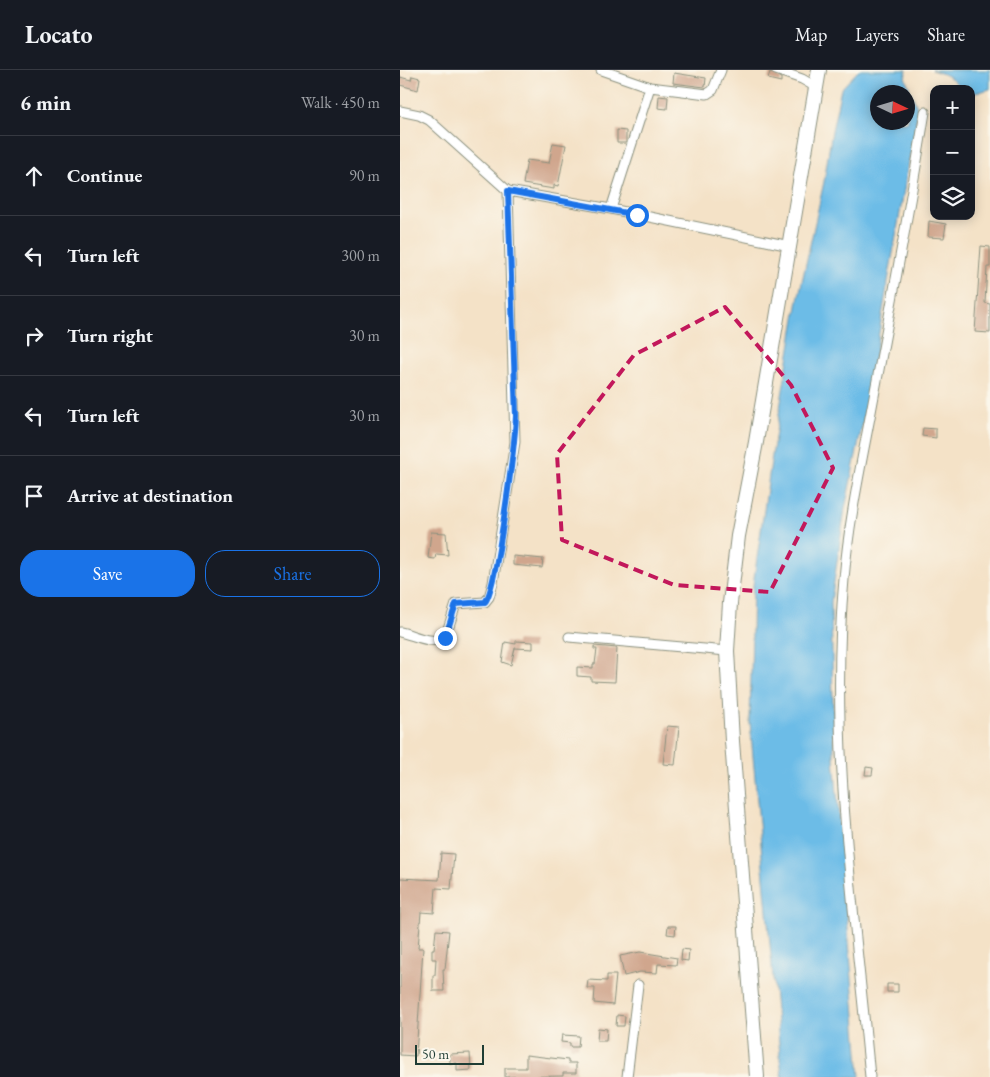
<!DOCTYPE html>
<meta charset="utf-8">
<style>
body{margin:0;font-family:"EB Garamond",serif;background:#20242c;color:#f1f3f6}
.controls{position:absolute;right:15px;top:15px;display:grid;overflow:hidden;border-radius:10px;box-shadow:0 2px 12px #0003}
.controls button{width:45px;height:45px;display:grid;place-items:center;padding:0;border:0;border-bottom:1px solid #363941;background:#171b24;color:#f1f3f6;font:25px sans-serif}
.compass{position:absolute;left:470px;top:15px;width:45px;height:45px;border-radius:50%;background:#171b24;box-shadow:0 2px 12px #0003;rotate:94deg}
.scale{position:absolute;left:15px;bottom:12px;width:69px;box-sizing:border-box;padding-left:5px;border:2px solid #1f3d34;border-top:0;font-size:14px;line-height:18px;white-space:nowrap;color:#1f3d34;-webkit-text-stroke:4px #fbf7ec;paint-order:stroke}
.stop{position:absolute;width:15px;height:15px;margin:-11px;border:4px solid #1a73e8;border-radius:50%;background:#fff}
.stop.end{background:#1a73e8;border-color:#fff;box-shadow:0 1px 5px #0008}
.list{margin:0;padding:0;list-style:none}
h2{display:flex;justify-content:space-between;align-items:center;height:65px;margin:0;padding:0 20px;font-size:21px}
h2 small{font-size:16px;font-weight:400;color:#9ea1a6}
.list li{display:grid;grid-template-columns:32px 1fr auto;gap:15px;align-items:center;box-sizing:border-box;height:80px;padding:0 20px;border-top:1px solid #363941}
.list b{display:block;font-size:19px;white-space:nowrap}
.list em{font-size:16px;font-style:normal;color:#9ea1a6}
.actions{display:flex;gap:10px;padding:15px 20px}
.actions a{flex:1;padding:11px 0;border:1px solid #1a73e8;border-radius:20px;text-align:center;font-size:18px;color:#1a73e8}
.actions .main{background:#1a73e8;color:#fff}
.icon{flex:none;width:28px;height:28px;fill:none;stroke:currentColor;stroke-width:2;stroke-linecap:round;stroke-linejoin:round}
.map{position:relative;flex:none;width:590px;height:1007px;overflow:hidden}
header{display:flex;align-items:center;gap:30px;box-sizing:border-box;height:70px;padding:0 25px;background:#171b24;border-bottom:1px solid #363941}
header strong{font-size:24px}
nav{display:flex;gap:28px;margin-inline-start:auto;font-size:18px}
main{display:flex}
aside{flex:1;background:#171b24}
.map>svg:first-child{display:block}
.water{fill:#6cbce7;stroke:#467c8e;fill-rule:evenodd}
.building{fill:#d0a68d}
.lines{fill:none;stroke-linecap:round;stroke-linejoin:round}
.street-casing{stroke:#8a907e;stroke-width:11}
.primary-casing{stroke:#8a907e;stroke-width:16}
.street{stroke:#fff;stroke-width:9}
.primary{stroke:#fff;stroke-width:14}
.route{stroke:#1a73e8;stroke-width:6}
.marked{fill:none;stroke:#c2185b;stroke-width:4;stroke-dasharray:10 6;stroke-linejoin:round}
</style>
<header>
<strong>Locato</strong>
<nav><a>Map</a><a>Layers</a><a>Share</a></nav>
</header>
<main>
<aside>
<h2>6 min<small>Walk · 450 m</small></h2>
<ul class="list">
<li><svg class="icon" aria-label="ahead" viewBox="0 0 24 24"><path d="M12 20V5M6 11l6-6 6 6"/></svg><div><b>Continue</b></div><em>90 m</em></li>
<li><svg class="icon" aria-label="left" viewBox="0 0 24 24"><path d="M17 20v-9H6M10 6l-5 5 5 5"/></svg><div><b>Turn left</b></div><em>300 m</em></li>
<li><svg class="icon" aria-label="right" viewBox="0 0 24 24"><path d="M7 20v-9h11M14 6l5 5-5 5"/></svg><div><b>Turn right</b></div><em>30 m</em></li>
<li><svg class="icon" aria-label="left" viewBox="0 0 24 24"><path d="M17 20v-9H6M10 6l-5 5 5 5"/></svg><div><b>Turn left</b></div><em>30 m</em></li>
<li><svg class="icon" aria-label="arrive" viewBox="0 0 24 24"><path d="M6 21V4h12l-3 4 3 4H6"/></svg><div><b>Arrive at destination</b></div></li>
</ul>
<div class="actions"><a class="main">Save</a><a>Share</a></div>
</aside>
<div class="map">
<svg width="590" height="1007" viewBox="0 0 590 1007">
<rect width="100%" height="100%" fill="#fbf7ec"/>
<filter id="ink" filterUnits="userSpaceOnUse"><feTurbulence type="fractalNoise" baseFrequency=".02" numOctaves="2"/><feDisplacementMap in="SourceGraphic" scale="10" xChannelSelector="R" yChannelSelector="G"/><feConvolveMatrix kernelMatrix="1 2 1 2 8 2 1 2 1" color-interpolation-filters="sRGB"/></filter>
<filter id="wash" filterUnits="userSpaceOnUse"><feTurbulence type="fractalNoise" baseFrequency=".0096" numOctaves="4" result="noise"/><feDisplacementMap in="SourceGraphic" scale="20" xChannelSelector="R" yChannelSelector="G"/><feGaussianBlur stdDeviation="1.12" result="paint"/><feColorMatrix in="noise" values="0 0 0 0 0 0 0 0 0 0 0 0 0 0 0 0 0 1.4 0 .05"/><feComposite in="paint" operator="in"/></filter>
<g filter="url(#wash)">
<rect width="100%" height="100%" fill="#f4e2c7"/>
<path class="water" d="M459 0H507L505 7 518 40 466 337 445 438 431 532 434 688 460 1007H382L350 653 353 516 371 392 398 230 424 112 432 61 441 19ZM478 22H508V52H478Z
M532 0H590V19L575 23 571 35V19H560C555 7 543 4 532 0Z"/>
<g id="blocks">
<path class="building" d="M370 2 381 8V12L368 9Z
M274 3 306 8 305 17 273 13Z
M12 6 20 8 18 20 0 15V7L11 10Z
M259 26 268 27 267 39 258 38Z
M217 60 226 61V73H217Z
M153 73 166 75 158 116 154 115V119L123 114 127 90 149 93Z
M529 151 546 154 544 168 528 167Z
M581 176 590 177V197H587L585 233 590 234V263L575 262Z
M523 358 536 359V368L522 366Z
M31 462 46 463 48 485 36 484 35 489 28 488Z
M113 486 143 489 142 498 113 495Z
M116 571 133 572V579L115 578 111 595 102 592 105 572 116 574Z
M194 576 217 578 215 612 191 611V607L177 606V597L193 598V594H195L197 579H194Z
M267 656 279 657 275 695 263 694Z
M466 697 473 698 472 705H465Z
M41 783 54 784 51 819 36 818 34 843 21 842 18 878H23L16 986 0 985V808L39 810Z
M268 856H276L275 865 267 864Z
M36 860 49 861 45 899H43L44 921H33V905H35L36 889H32V879H34Z
M282 879 289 880 288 891 281 890Z
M240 882 277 888 276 895 258 894 257 903 240 902 224 906 220 886Z
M207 905H216L213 935 194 933 195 918H187L188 910 207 911Z
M487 914H498V922H487Z
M217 945 225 946 224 956H216Z
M198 958 207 959 206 971H197Z
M162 965 179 966 178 977H170V973L161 972Z
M70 983 71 1000 57 1001V993L50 994V984Z
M126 985 168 990V993H176V1003H163V1006L105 1007V998H126Z"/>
</g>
</g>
<g filter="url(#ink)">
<use href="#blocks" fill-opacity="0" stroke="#8a907e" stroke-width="1"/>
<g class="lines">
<g class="street-casing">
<path id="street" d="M201 0 250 17 307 24 313 20 321 0
M376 0 402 9 416 17
M0 41 19 45 29 50 108 121 211 139 390 176
M211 139 250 17
M0 562C14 565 32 575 45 568L56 534 85 532 89 527 93 513 115 372 108 121
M169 567 327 581
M227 1007 238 915
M470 1007C455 843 429 675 444 509 449 448 463 386 474 326 492 231 510 137 525 42"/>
</g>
<g class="primary-casing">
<path id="primary" d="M357 1007 332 671 327 581 330 533 338 466 356 372 419 0"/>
</g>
<use href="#street" class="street"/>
<use href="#primary" class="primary"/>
</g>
</g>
<g class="lines" filter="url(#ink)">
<path class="route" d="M45 568 56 534 85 532C97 519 115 371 116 346L108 121 237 145"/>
</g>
<path class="marked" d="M325 237 391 315 433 398 370 522 274 515 162 470 157 384 234 285Z"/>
</svg>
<div class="controls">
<button>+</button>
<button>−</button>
<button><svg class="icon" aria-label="layers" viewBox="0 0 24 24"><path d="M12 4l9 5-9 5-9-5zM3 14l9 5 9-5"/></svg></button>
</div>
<svg class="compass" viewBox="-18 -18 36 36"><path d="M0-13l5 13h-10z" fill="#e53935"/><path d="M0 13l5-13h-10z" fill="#9ea1a6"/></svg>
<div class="scale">50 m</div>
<div class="stop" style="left:237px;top:145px"></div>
<div class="stop end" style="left:45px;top:568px"></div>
</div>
</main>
